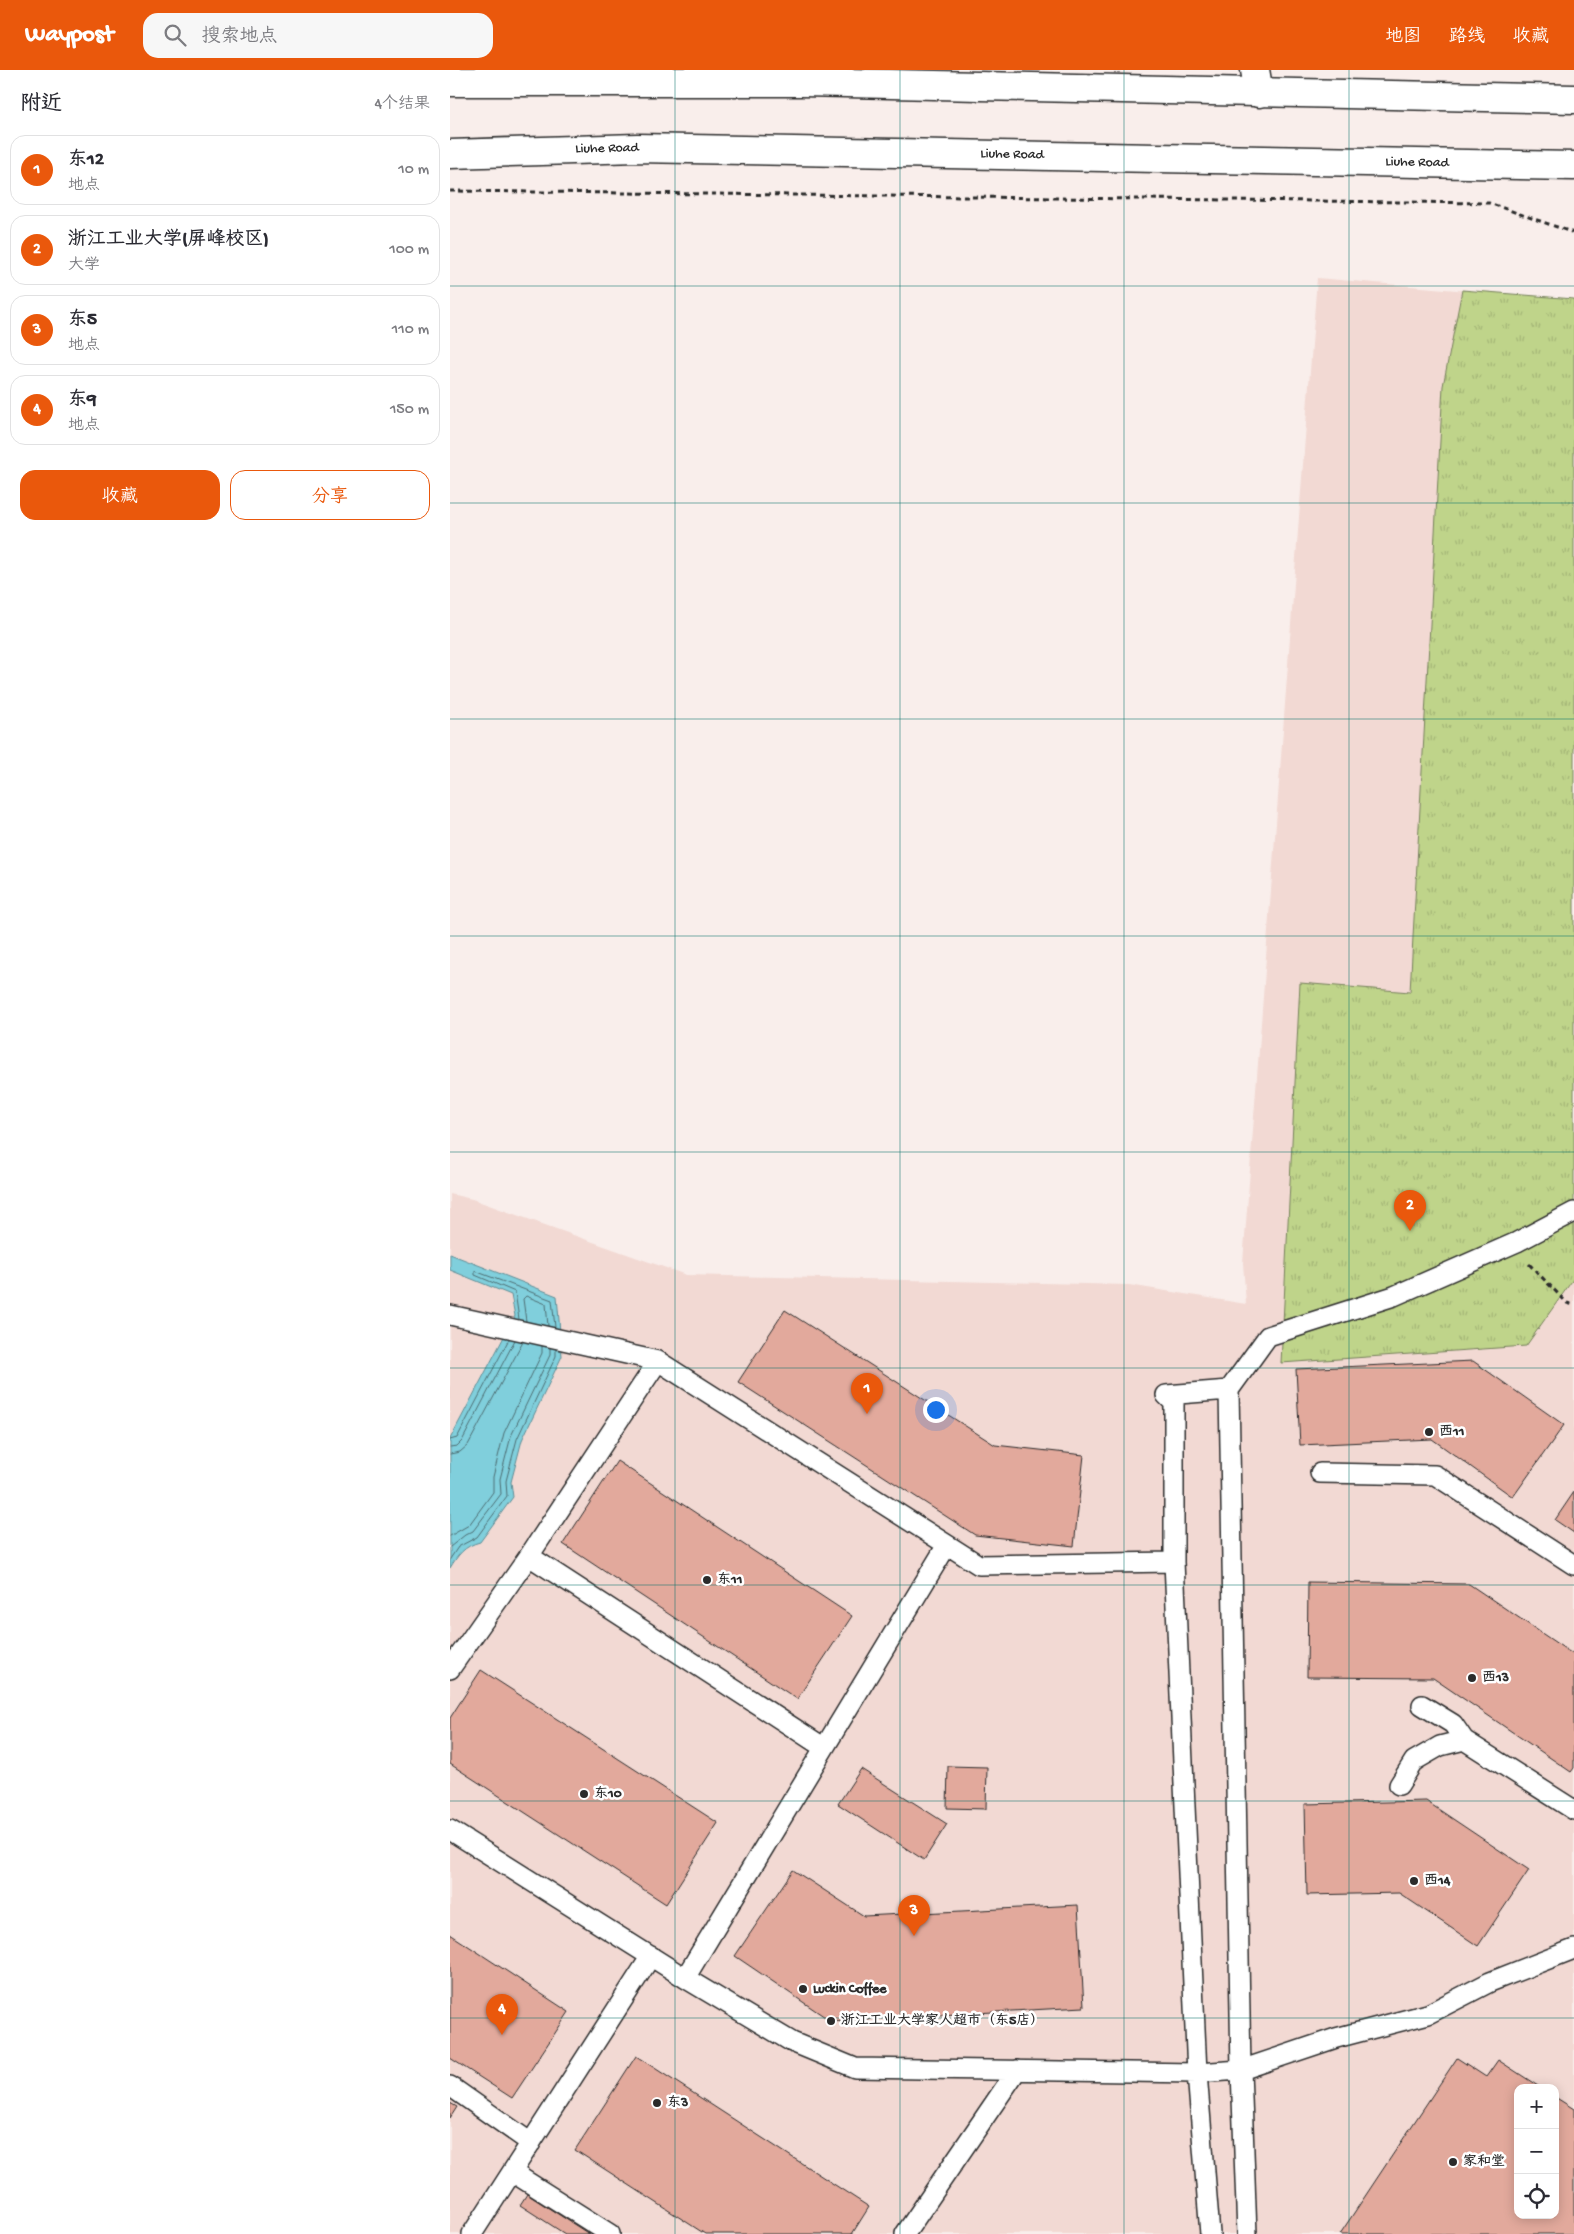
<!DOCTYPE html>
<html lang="zh">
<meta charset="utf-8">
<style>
body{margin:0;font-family:"Gochi Hand","LXGW WenKai TC",sans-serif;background:#f7f7f7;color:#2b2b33}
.controls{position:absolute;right:15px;bottom:15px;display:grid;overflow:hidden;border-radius:10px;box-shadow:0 2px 12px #0003}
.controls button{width:45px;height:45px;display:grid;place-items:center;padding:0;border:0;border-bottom:1px solid #e1e1e2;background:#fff;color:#2b2b33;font:25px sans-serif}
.you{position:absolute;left:485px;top:1339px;width:18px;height:18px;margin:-12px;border:4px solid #fff;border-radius:50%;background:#1a73e8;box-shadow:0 0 0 8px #1a73e833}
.badge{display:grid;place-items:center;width:32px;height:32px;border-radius:50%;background:#ea580c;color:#fff;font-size:16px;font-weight:700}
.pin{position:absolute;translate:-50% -41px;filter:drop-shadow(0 1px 2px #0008)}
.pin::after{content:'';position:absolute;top:26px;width:18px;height:15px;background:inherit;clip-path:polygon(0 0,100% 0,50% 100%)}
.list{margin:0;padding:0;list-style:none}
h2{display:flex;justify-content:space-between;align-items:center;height:65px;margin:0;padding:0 20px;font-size:21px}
h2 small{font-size:16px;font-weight:400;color:#7c7c81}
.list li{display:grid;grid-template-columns:32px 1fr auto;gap:15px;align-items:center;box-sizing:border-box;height:70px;margin:0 10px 10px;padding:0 10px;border:1px solid #e1e1e2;border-radius:15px}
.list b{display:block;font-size:19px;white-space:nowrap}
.list p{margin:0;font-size:16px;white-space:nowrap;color:#7c7c81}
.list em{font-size:16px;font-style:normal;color:#7c7c81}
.actions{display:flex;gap:10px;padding:15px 20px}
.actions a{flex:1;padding:11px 0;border:1px solid #ea580c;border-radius:15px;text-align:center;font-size:18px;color:#ea580c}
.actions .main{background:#ea580c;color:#fff}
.icon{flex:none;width:28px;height:28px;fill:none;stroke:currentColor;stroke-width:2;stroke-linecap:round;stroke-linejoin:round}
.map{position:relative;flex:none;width:1124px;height:2164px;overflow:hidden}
header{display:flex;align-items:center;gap:30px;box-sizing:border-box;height:70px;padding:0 25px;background:#ea580c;color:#fff}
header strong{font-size:24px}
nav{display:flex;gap:28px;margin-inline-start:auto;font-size:18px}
.search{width:350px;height:45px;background:#f7f7f7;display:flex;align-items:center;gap:12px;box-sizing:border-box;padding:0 18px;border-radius:15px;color:#7c7c81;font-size:19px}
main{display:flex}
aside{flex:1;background:#fff}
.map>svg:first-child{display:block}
.built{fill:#f2d9d3;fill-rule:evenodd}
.grass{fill:url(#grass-tufts);stroke:#75805a}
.water{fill:#80cfdc;stroke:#5e8d95}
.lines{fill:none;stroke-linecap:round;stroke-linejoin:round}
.shore{stroke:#4d6d72;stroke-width:1}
.building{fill:#e2a99c;stroke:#2b2b2b}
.lane-casing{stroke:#2b2b2b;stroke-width:22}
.street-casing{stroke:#2b2b2b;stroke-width:31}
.secondary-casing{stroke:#2b2b2b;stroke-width:31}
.path{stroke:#2b2b2b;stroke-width:3;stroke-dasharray:5 4;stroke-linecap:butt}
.lane{stroke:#fff;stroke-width:19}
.street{stroke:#fff;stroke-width:28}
.secondary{stroke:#fff;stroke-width:28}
.grid{fill:none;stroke:#0f766e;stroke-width:1;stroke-opacity:0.55}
.poi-dot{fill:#2b2b2b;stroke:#fff;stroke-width:2}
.labels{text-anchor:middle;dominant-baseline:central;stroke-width:5;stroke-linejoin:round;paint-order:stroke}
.street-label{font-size:14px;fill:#2b2b2b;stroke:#fff}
.poi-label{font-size:14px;font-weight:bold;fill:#2b2b2b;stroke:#fff;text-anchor:start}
</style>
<header>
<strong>Waypost</strong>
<div class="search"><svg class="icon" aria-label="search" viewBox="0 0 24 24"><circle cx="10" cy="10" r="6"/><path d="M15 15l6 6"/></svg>搜索地点</div>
<nav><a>地图</a><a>路线</a><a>收藏</a></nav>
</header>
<main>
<aside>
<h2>附近<small>4个结果</small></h2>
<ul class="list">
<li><span class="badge">1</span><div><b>东12</b><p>地点</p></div><em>10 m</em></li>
<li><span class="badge">2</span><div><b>浙江工业大学(屏峰校区)</b><p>大学</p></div><em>100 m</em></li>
<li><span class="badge">3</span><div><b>东5</b><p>地点</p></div><em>110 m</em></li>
<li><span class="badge">4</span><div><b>东9</b><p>地点</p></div><em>150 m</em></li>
</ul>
<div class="actions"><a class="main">收藏</a><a>分享</a></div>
</aside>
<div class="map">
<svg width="1124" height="2164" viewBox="0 0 1124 2164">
<defs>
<pattern id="grass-tufts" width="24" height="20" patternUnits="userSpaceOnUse" patternTransform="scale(1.25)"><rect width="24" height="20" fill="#bfd48a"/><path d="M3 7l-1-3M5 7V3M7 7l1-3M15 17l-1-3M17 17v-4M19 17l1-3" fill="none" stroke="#a4b677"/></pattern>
</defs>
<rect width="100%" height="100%" fill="#f9eeeb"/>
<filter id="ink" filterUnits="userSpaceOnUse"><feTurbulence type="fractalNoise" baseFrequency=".02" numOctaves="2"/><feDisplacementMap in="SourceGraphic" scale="10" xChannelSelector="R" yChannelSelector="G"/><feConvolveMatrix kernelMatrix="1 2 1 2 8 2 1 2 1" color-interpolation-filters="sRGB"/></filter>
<g filter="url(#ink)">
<path class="built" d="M867 208 1124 230V2164H0V1124L22 1129 236 1205 679 1215 796 1234 793 1193ZM1068 2018H1105V2145H1068Z"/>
<path class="grass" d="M1012 220 1124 229V1208L1076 1276 831 1293 850 913 960 922 993 316Z"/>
<path class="water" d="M0 1184 107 1226 112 1286 72 1370 61 1412 63 1427 30 1472C14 1476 8 1485 0 1498V1369L65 1246 61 1225 0 1200Z"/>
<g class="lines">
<path class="shore" d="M69 1249 65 1222 25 1205V1201L102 1230 105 1257
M76 1251 73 1229 76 1226 96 1234 98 1256
M0 1370 7 1368 59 1269
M0 1377 7 1376 12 1371 65 1270
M0 1384 10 1382 18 1375 73 1272
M0 1466 19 1455 43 1422V1407L54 1363 92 1283V1276
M0 1477 15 1465 23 1461 51 1424 50 1409 61 1366 100 1285V1278
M0 1489 8 1477 27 1467 57 1426 56 1411 67 1369 106 1286V1279"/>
</g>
<path class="building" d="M335 1240 545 1375 634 1385 624 1476 525 1465 288 1312Z
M1023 1291 1114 1355 1063 1427 982 1369 850 1375 846 1299Z
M167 1391 402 1546 347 1629 113 1474Z
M1124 1422V1463L1105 1450Z
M858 1512 1019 1514 1124 1585V1698L1121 1702 983 1608 857 1607Z
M31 1600 268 1753 216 1834 0 1694V1648Z
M498 1696 537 1697 536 1739 497 1738Z
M411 1699 497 1754 474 1790 388 1734Z
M976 1731 1079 1800 1028 1876 949 1823 857 1825 855 1734Z
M343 1800 414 1846 628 1835 634 1937 381 1951 285 1886Z
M0 1864 119 1942 62 2028 0 1988Z
M186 1986 419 2137 402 2164H255L125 2080Z
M1007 1988 1036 2007 1048 1990 1091 2018H1068V2145H1105V2027L1124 2039V2164H890Z
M0 2033 7 2037 0 2048Z
M77 2124 139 2164H115L70 2135Z"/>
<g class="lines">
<g class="lane-casing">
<path id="lane" d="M0 1245 208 1291 529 1495 724 1492
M779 1320 818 1266 944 1226 1067 1172 1124 1142
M870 1403 985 1405 1124 1495
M79 1486 373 1677
M0 1599 79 1486 208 1291
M972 1635 1003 1654 1014 1670 1124 1740
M949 1715 964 1691 990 1676 1014 1670
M0 1760 235 1908 342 1972 405 1998 747 2003 791 2000 886 1968 978 1944 1040 1912 1124 1879
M235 1908 497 1475
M0 2016 81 2073
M62 2102 160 2164
M22 2164 201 1886
M455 2164 567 2000
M760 2164 747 2003 724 1492V1333L716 1325 779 1320 791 2000 797 2164"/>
</g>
<g class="street-casing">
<path id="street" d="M805 0 809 23"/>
</g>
<g class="secondary-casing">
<path id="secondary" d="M0 12H352L1124 29
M0 84 187 78 1124 96"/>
</g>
<path class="path" d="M0 121 1039 133 1124 163
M1079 1194 1117 1233 1124 1235"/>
<use href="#lane" class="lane"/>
<use href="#street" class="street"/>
<use href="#secondary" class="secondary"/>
</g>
</g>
<path class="grid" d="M225 0V2164M450 0V2164M674 0V2164M899 0V2164M0 216H1124M0 433H1124M0 649H1124M0 866H1124M0 1082H1124M0 1298H1124M0 1515H1124M0 1731H1124M0 1948H1124"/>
<g class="poi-dot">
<circle cx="979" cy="1362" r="5"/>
<circle cx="257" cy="1510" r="5"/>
<circle cx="1022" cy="1608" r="5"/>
<circle cx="134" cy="1724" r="5"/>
<circle cx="964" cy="1811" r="5"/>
<circle cx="353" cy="1919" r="5"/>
<circle cx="381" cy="1951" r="5"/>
<circle cx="207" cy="2033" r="5"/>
<circle cx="1003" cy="2092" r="5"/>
</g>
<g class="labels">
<g class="street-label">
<text transform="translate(157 79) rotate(-1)">Liuhe Road</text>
<text transform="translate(562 85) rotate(1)">Liuhe Road</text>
<text transform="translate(967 93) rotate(1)">Liuhe Road</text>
</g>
<g class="poi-label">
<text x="989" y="1362">西11</text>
<text x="267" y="1510">东11</text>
<text x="1032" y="1608">西13</text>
<text x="144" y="1724">东10</text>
<text x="974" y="1811">西14</text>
<text x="363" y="1919">Luckin Coffee</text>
<text x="391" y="1951">浙江工业大学家人超市（东5店）</text>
<text x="217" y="2033">东3</text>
<text x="1013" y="2092">家和堂</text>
</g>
</g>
</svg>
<div class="controls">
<button>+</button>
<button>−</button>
<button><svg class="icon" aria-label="locate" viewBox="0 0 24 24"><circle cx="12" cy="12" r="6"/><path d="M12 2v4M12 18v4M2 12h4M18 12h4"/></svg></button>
</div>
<div class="you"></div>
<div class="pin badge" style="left:417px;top:1344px">1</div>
<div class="pin badge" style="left:960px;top:1161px">2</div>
<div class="pin badge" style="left:464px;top:1866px">3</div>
<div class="pin badge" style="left:52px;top:1965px">4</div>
</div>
</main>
